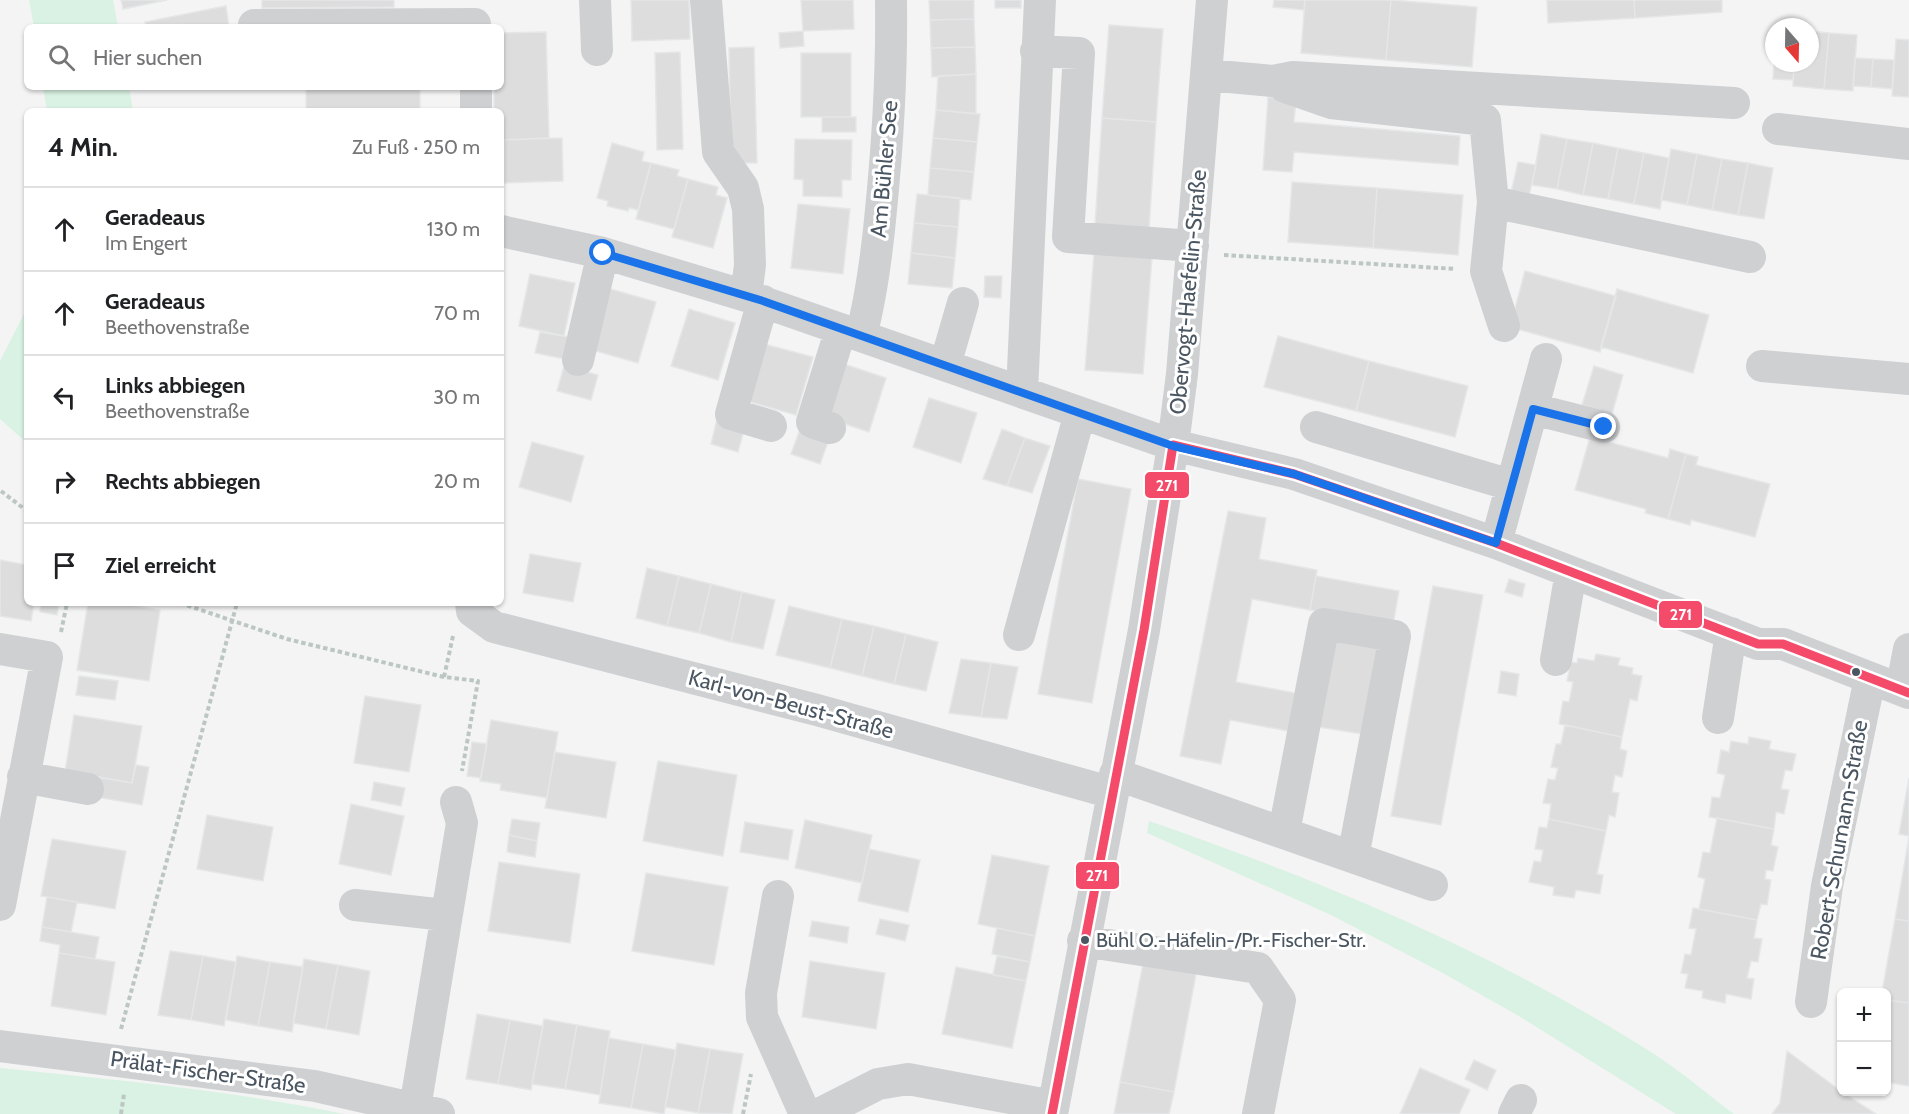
<!DOCTYPE html>
<html lang="de">
<meta charset="utf-8">
<style>
body{margin:0;font-family:Cabin,sans-serif;background:#f6f6f6;color:#202124}
.controls{position:absolute;right:18px;bottom:18px;display:grid;overflow:hidden;border-radius:9px;box-shadow:0 2px 4px #0004}
.controls button{width:54px;height:54px;display:grid;place-items:center;padding:0;border:0;border-bottom:2px solid #e0e0e0;background:#fff;color:#202124;font:30px sans-serif}
.compass{position:absolute;left:1765px;top:18px;width:54px;height:54px;border-radius:50%;background:#fff;box-shadow:0 2px 4px #0004;rotate:160deg}
.stop{position:absolute;width:18px;height:18px;margin:-14px;border:4px solid #1a73e8;border-radius:50%;background:#fff}
.stop.end{background:#1a73e8;border-color:#fff;box-shadow:0 2px 6px #0008}
.list{margin:0;padding:0;list-style:none}
h2{display:flex;justify-content:space-between;align-items:center;height:78px;margin:0;padding:0 24px;font-size:26px}
h2 small{font-size:20px;font-weight:400;color:#757577}
.list li{display:grid;grid-template-columns:39px 1fr auto;gap:18px;align-items:center;box-sizing:border-box;height:84px;padding:0 24px;border-top:2px solid #e0e0e0}
.list b{display:block;font-size:22px;white-space:nowrap}
.list p{margin:0;font-size:20px;white-space:nowrap;color:#757577}
.list em{font-size:20px;font-style:normal;color:#757577}
.icon{flex:none;width:33px;height:33px;fill:none;stroke:currentColor;stroke-width:2;stroke-linecap:round;stroke-linejoin:round}
.map{position:relative;flex:none;width:1909px;height:1114px;overflow:hidden}
.search{position:absolute;background:#fff;box-shadow:0 2px 4px #0004;left:24px;top:24px;width:480px;height:66px;display:flex;align-items:center;gap:15px;box-sizing:border-box;padding:0 21px;border-radius:9px;color:#757577;font-size:22px}
.panel{position:absolute;background:#fff;box-shadow:0 2px 4px #0004;left:24px;top:108px;width:480px;height:498px;border-radius:9px}
.map>svg:first-child{display:block}
.green{fill:#d9f2e3}
.building{fill:#ddddde;stroke:#e5e6e7;stroke-width:1.5}
.lines{fill:none;stroke-linecap:round;stroke-linejoin:round}
.path{stroke:#bcc7c4;stroke-width:4;stroke-dasharray:4.5 3;stroke-linecap:butt}
.minor{stroke:#ced0d2;stroke-width:32}
.bus-1-casing{stroke:#fff;stroke-width:14}
.bus-1{stroke:#f54b6a;stroke-width:9}
.route{stroke:#1a73e8;stroke-width:8}
.bus-dot{fill:#4a5661;stroke:#fff;stroke-width:2}
.labels{text-anchor:middle;dominant-baseline:central;stroke-width:6;stroke-linejoin:round;paint-order:stroke}
.bus-label{font-size:20px;fill:#4a5661;stroke:#fff;text-anchor:start}
.street-label{font-size:22px;fill:#4a5661;stroke:#fff}
.line-badge{stroke:#fff;stroke-width:2}
.badge-label{font-size:16px;text-anchor:middle;font-weight:bold;fill:#fff}
</style>
<div class="map">
<svg width="1909" height="1114" viewBox="0 0 1909 1114">
<rect width="100%" height="100%" fill="#f4f4f4"/>
<path class="green" d="M29 0H113L118 27H34Z
M43 87H129L133 111H47Z
M27 308V443L0 419V361Z
M1149 821C1325 882 1496 953 1654 1054 1682 1072 1707 1094 1734 1114H1676L1517 1015 1441 972 1331 915 1147 833Z
M0 1068C115 1080 231 1090 344 1114H0Z"/>
<path class="building" d="M121 0H167L123 9Z
M262 0H394V7L262 8Z
M631 0H689L690 39 632 41Z
M801 0H853L854 29 803 31Z
M929 0H974V19L930 20Z
M995 0H1021V8H995Z
M1274 0H1305L1304 10 1273 7Z
M1305 0H1391L1386 60 1301 53Z
M1391 0 1477 7 1472 67 1386 60Z
M1547 0H1634L1635 18 1548 23Z
M1634 0H1722V12L1635 18Z
M226 6 229 27H146L145 22Z
M974 19 975 47 931 48 930 20Z
M1109 25 1163 29 1156 122 1102 118Z
M803 31 804 46 780 48 779 33Z
M1810 31 1829 33 1824 89 1793 86 1794 63H1810Z
M546 32 549 138 501 140V111H494V87H501V33Z
M1829 33 1857 35 1853 91 1824 89Z
M1896 39 1909 40V97L1892 96Z
M754 47 757 163H731L729 48Z
M975 47 976 74 932 77 931 48Z
M680 52 683 149 657 150 655 53Z
M801 53H851V117H801Z
M1855 58 1873 59 1871 87 1853 86Z
M1873 59 1894 60 1892 89 1871 87Z
M1774 63H1794L1793 80 1773 79Z
M976 74V114L936 110 938 76Z
M306 87H420V111H306Z
M1268 97 1296 99 1294 122 1460 136 1458 165 1294 152 1292 172 1263 170Z
M936 110 980 114 977 142 933 138Z
M822 117H856V132H822Z
M1102 118 1156 122 1149 229 1095 225Z
M1541 134 1567 139 1557 189 1532 185Z
M562 138 563 181 504 183V140Z
M933 138 977 142 974 172 930 168Z
M795 139 852 140 851 180H842V197L803 196V180L794 179Z
M1567 139 1593 143 1583 195 1557 189Z
M612 143 644 152 642 161 651 163 638 210 629 208 628 211 607 206 608 201 597 198Z
M1593 143 1618 148 1608 199 1583 195Z
M1618 148 1644 153 1634 204 1608 199Z
M1671 149 1697 154 1687 205 1661 200Z
M1644 153 1669 158 1660 209 1634 204Z
M1697 154 1722 159 1712 210 1687 205Z
M1722 159 1748 163 1738 215 1712 210Z
M1518 162 1536 165 1529 196 1511 193Z
M651 163 679 170 677 176 688 179 674 229 636 219Z
M1748 163 1773 168 1764 219 1738 215Z
M930 168 974 172 971 200 928 195Z
M688 179 718 187 716 195 727 198 713 248 672 237Z
M1292 182 1377 188 1373 248 1288 242Z
M1377 188 1463 195 1458 255 1373 248Z
M917 194 960 198 958 227 914 223Z
M798 204 850 209 843 274 791 268Z
M914 223 958 227 955 258 911 253Z
M911 253 955 258 952 288 908 284Z
M1094 253 1152 257 1143 374 1085 370Z
M1525 271 1616 296 1600 352 1510 327Z
M530 274 575 283 564 336 519 326Z
M985 276H1002L1001 298 984 297Z
M607 288 656 302 638 363 589 349Z
M1617 289 1709 315 1693 373 1601 347Z
M689 309 735 323 718 380 671 366Z
M540 332 569 337 565 359 535 353Z
M1278 336 1369 361 1356 411 1264 387Z
M764 344 813 357 796 415 747 401Z
M1369 361 1468 386 1455 437 1356 411Z
M838 362 886 378 869 432 821 416Z
M564 366 598 375 591 400 557 391Z
M1594 366 1623 375 1612 414 1582 405Z
M929 398 977 413 961 463 913 447Z
M717 419 745 426 738 452 711 444Z
M1002 429 1025 438 1007 486 983 479Z
M799 432 828 442 820 464 791 454Z
M1590 437 1668 458 1670 449 1686 454 1668 519 1645 513 1646 509 1575 490Z
M1025 438 1050 446 1032 493 1007 486Z
M532 442 584 456 571 502 519 487Z
M1686 454 1698 457 1696 465 1770 484 1755 537 1691 520 1690 525 1668 519Z
M1078 479 1131 489 1092 703 1038 694Z
M1228 511 1266 518 1259 559 1317 570 1310 610 1252 599 1236 682 1295 693 1288 731 1230 720 1221 764 1180 756Z
M530 554 581 563 573 602 523 593Z
M0 560 27 565V603H34L31 621 0 616Z
M647 568 679 576 667 626 636 618Z
M679 576 711 584 699 633 667 626Z
M1316 576 1399 591 1393 625 1310 610Z
M1509 579 1525 584 1522 597 1505 592Z
M711 584 742 592 731 642 699 633Z
M1433 586 1483 595 1441 825 1391 816Z
M742 592 775 600 763 649 731 642Z
M41 603H59L57 615 40 612Z
M88 603H119L160 610 149 681 77 670Z
M789 606 842 619 830 668 776 655Z
M842 619 874 626 862 676 830 668Z
M874 626 906 634 894 684 862 676Z
M906 634 938 642 926 691 894 684Z
M1333 637 1383 646 1368 735 1318 727Z
M1596 654 1620 658 1618 665 1633 668 1632 674 1642 676 1637 701 1630 699 1622 737 1559 724 1563 701 1569 702 1573 682 1567 681 1571 662 1577 663 1578 658 1594 661Z
M961 659 991 663 981 717 949 713Z
M991 663 1018 667 1007 719 981 717Z
M1501 671 1519 674 1516 696 1498 693Z
M79 676 118 681 115 700 76 695Z
M365 696 421 705 409 772 354 763Z
M74 715 142 726 132 783 65 772Z
M491 720 558 732 547 798 500 790 501 784 480 781Z
M1565 725 1622 737 1620 749 1627 751 1622 777 1615 775 1612 792 1619 793 1615 817 1609 815 1606 831 1549 819 1551 804 1543 803 1548 779 1555 780 1558 768 1551 767 1556 744H1561Z
M1749 737 1771 741 1769 749 1796 754 1792 771 1785 770 1781 789 1789 790 1784 814 1776 812 1774 829 1709 817 1712 797 1720 798 1725 775 1717 773 1721 750 1729 752 1731 741 1748 744Z
M472 742 487 744 481 778 467 776Z
M555 752 616 762 606 818 545 808Z
M658 761 737 775 723 856 643 841Z
M136 765 149 767 142 805 96 797 99 777 132 783Z
M1909 778V836L1899 834Z
M374 782 405 788 401 806 371 800Z
M351 804 404 816 391 875 339 864Z
M207 815 273 827 263 881 197 869Z
M1717 818 1774 829 1771 845 1778 847 1773 871 1766 870 1765 879 1771 880 1767 905 1761 904 1757 920 1699 909 1705 879 1698 877 1703 852 1710 853Z
M512 819 540 823 537 841 509 835Z
M1549 819 1606 831 1597 874 1603 875 1600 894 1576 890 1574 898 1553 895 1554 887 1529 882 1534 861 1541 862 1543 850 1535 849 1539 827 1547 828Z
M805 820 872 835 862 883 795 868Z
M745 822 793 830 788 860 740 852Z
M509 835 537 841 535 857 507 852Z
M1909 837V921L1895 919Z
M52 839 126 851 115 909 41 896Z
M869 849 920 860 908 912 858 901Z
M992 855 1049 866 1035 936 978 924Z
M499 862 580 874 570 943 488 931Z
M646 873 728 887 714 965 632 951Z
M47 897 77 902 71 932 42 927Z
M1693 908 1757 920 1754 938 1762 939 1758 962 1751 961 1747 978 1754 979 1751 999 1726 994 1725 1003 1702 998 1703 991 1685 988 1688 974 1681 973 1685 954 1691 955 1696 929 1689 928Z
M880 919 909 925 905 941 876 934Z
M1895 919 1909 921V1003L1886 1000V992H1882Z
M812 921 849 927 847 943 809 936Z
M42 927 99 937 95 959 59 953 60 945 40 941Z
M997 928 1035 936 1030 962 992 954Z
M170 951 203 956 191 1020 158 1015Z
M59 953 115 962 106 1015 51 1006Z
M203 956 236 962 224 1026 191 1020Z
M237 956 270 962 258 1026 226 1020Z
M997 956 1030 962 1026 981 993 975Z
M304 959 338 965 326 1029 293 1023Z
M810 961 885 973 876 1029 802 1017Z
M270 962 303 967 292 1032 258 1026Z
M1143 964 1196 974 1174 1092 1120 1082Z
M338 965 370 971 359 1035 326 1029Z
M956 967 1026 981 1012 1048 942 1034Z
M1886 1000 1909 1003V1086L1886 1082Z
M477 1014 510 1020 498 1084 466 1079Z
M544 1019 577 1025 565 1089 532 1084Z
M510 1020 543 1026 531 1090 498 1084Z
M577 1025 610 1031 600 1095 565 1089Z
M609 1038 643 1044 631 1108 599 1103Z
M677 1043 710 1049 698 1113 665 1107Z
M643 1044 676 1050 664 1114 631 1108Z
M710 1049 743 1054 732 1114 698 1113Z
M1787 1051 1842 1092 1876 1114H1772L1780 1103Z
M1474 1060 1496 1070 1487 1090 1465 1079Z
M1420 1068 1470 1090 1459 1114H1400Z
M1120 1082 1174 1092 1169 1114H1114Z"/>
<g class="lines">
<path class="path" d="M1224 255 1456 269
M1 491 27 511
M180 603 287 639 444 677 478 681 462 771
M61 632 67 603
M444 677 453 636
M121 1029 237 603
M121 1114 124 1094
M743 1114 751 1074"/>
<path class="minor" d="M595 0 597 50
M706 0 718 152 743 188 748 209 750 265 746 296
M254 25 475 24
M1036 51 1079 53 1068 237 1193 246
M1207 75 1273 81 1293 77 1734 103
M476 87V111
M1285 87 1331 103 1485 120 1493 202 1486 271 1504 326
M1778 129 1909 144
M1493 202 1750 257
M501 231 603 253 746 296 1173 445 1294 474 1496 543 1758 644H1783L1909 693
M763 301 731 414 771 426
M861 336C872 294 877 253 881 210 888 140 892 70 891 0
M578 360 603 253
M945 365 963 303
M1762 366 1909 379
M1022 392 1040 0
M1533 409 1604 427
M1316 427 1511 485
M830 428 812 422 841 329
M1496 543 1546 359
M471 603 472 611 494 627 817 710 1113 793
M1019 635 1080 413
M0 649 47 657 0 905
M1556 660 1571 572
M1901 690 1909 649
M1718 718 1731 633
M1115 774 1432 885
M23 777 88 789
M1284 832 1324 624 1395 636 1353 857
M778 896 761 993 762 1017 805 1114
M355 905 445 915
M1083 941 1258 968 1280 1000 1258 1114
M1811 1002 1827 886 1870 678
M0 1046 315 1086 439 1114
M415 1108 462 823 456 802
M819 1114 878 1084 908 1079 1053 1106
M1052 1114 1144 630 1173 445 1182 374 1212 0
M1514 1114 1521 1100"/>
<g class="bus-1-casing">
<path id="bus-1" d="M1052 1114 1144 630 1173 445 1294 474 1496 543 1758 644H1783L1909 693"/>
</g>
<use href="#bus-1" class="bus-1"/>
</g>
<g class="lines">
<path class="route" d="M603 253 763 301 1173 446 1294 474 1496 543 1533 409 1604 427"/>
</g>
<g class="bus-dot">
<circle cx="1856" cy="672" r="5"/>
<circle cx="1085" cy="940" r="5"/>
</g>
<g class="labels">
<g class="bus-label">
<text x="1096" y="940">Bühl O.-Häfelin-/Pr.-Fischer-Str.</text>
</g>
<g class="street-label">
<text transform="translate(884 169) rotate(-85)">Am Bühler See</text>
<text transform="translate(1188 292) rotate(-85)">Obervogt-Haefelin-Straße</text>
<text transform="translate(791 704) rotate(15)">Karl-von-Beust-Straße</text>
<text transform="translate(1839 840) rotate(-80)">Robert-Schumann-Straße</text>
<text transform="translate(208 1072) rotate(8)">Prälat-Fischer-Straße</text>
</g>
</g>
<g class="line-badge">
<rect x="1144" y="471" width="46" height="28" rx="6" fill="#f54b6a"/>
<rect x="1658" y="600" width="45" height="29" rx="6" fill="#f54b6a"/>
<rect x="1075" y="861" width="45" height="29" rx="6" fill="#f54b6a"/>
</g>
<g class="badge-label">
<text x="1167" y="491">271</text>
<text x="1681" y="620">271</text>
<text x="1097" y="881">271</text>
</g>
</svg>
<div class="controls">
<button>+</button>
<button>−</button>
</div>
<svg class="compass" viewBox="-18 -18 36 36"><path d="M0-13l5 13h-10z" fill="#e53935"/><path d="M0 13l5-13h-10z" fill="#757577"/></svg>
<div class="stop" style="left:603px;top:253px"></div>
<div class="stop end" style="left:1604px;top:427px"></div>
<div class="search"><svg class="icon" aria-label="search" viewBox="0 0 24 24"><circle cx="10" cy="10" r="6"/><path d="M15 15l6 6"/></svg>Hier suchen</div>
<section class="panel">
<h2>4 Min.<small>Zu Fuß · 250 m</small></h2>
<ul class="list">
<li><svg class="icon" aria-label="ahead" viewBox="0 0 24 24"><path d="M12 20V5M6 11l6-6 6 6"/></svg><div><b>Geradeaus</b><p>Im Engert</p></div><em>130 m</em></li>
<li><svg class="icon" aria-label="ahead" viewBox="0 0 24 24"><path d="M12 20V5M6 11l6-6 6 6"/></svg><div><b>Geradeaus</b><p>Beethovenstraße</p></div><em>70 m</em></li>
<li><svg class="icon" aria-label="left" viewBox="0 0 24 24"><path d="M17 20v-9H6M10 6l-5 5 5 5"/></svg><div><b>Links abbiegen</b><p>Beethovenstraße</p></div><em>30 m</em></li>
<li><svg class="icon" aria-label="right" viewBox="0 0 24 24"><path d="M7 20v-9h11M14 6l5 5-5 5"/></svg><div><b>Rechts abbiegen</b></div><em>20 m</em></li>
<li><svg class="icon" aria-label="arrive" viewBox="0 0 24 24"><path d="M6 21V4h12l-3 4 3 4H6"/></svg><div><b>Ziel erreicht</b></div></li>
</ul>
</section>
</div>
